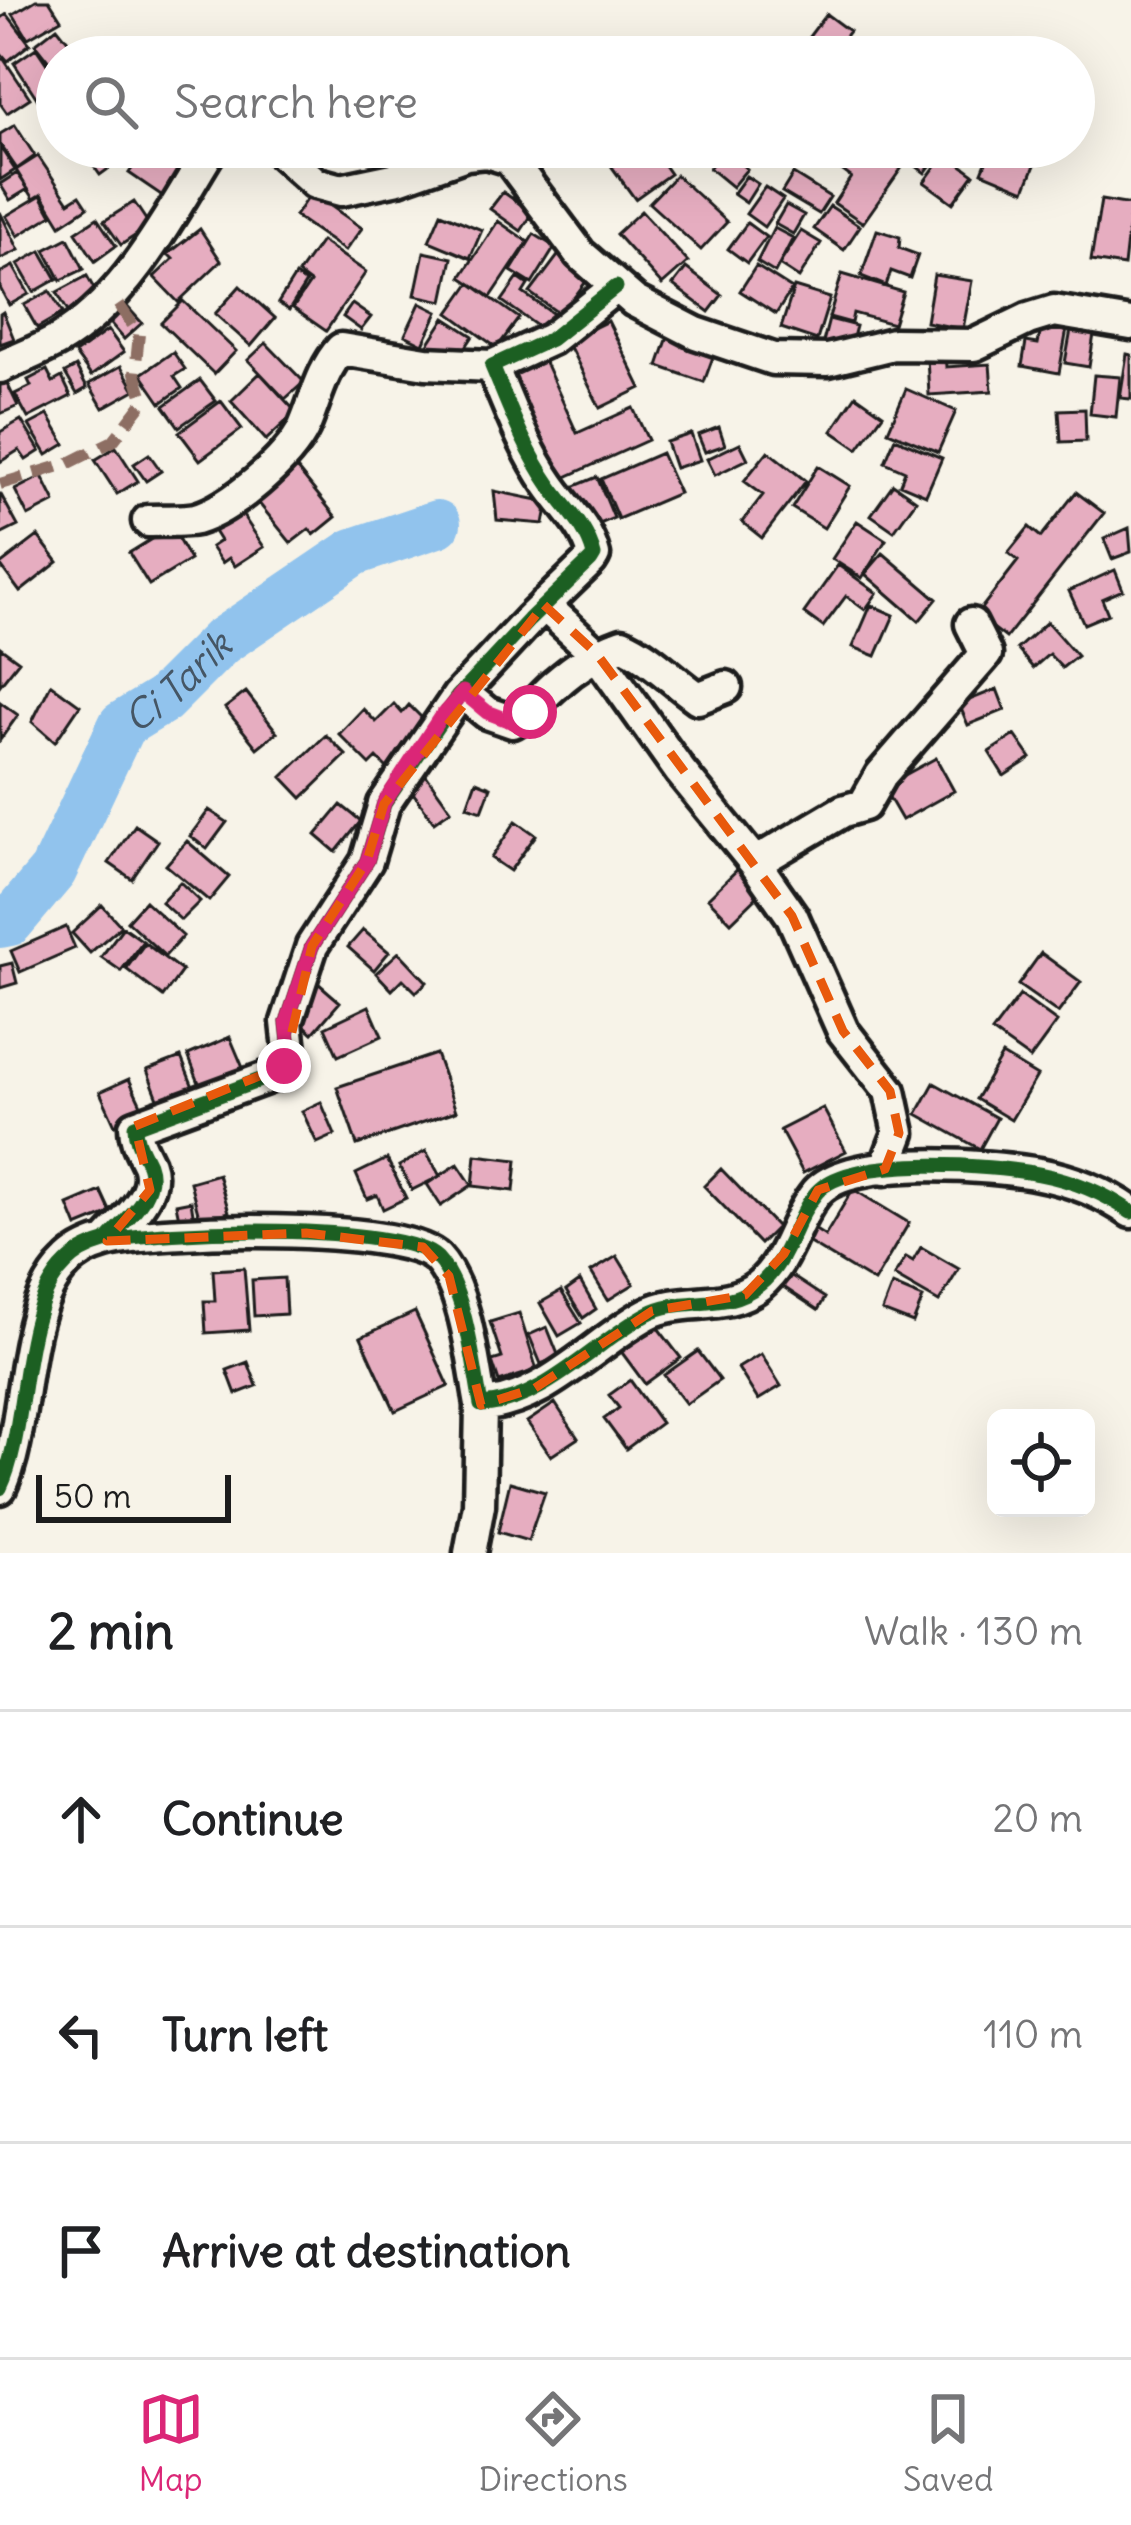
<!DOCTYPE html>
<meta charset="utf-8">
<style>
body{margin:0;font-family:Delius,sans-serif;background:#f2f2f2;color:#202124}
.controls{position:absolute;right:36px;bottom:36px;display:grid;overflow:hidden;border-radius:18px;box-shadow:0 12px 48px #0002}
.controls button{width:108px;height:108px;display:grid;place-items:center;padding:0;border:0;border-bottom:3px solid #e0e0e0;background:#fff;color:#202124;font:60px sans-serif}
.scale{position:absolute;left:36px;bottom:30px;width:195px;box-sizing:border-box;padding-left:12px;border:6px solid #1c1c1c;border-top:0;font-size:33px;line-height:42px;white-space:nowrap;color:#1c1c1c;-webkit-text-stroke:9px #f7f3e8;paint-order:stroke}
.stop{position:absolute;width:36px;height:36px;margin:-27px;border:9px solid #db2777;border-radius:50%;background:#fff}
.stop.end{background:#db2777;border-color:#fff;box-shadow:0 3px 12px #0008}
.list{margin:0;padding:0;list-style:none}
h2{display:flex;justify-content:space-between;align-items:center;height:156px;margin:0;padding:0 48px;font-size:51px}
h2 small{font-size:39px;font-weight:400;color:#757577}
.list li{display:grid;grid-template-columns:78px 1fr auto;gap:36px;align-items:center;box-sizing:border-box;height:216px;padding:0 48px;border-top:3px solid #e0e0e0}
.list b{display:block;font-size:45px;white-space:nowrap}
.list em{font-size:39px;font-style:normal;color:#757577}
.icon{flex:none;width:66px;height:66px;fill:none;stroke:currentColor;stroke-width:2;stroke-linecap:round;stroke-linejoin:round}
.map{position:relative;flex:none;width:1131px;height:1553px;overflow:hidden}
.search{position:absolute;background:#fff;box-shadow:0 12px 48px #0002;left:36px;right:36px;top:36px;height:132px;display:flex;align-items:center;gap:30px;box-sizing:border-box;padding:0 42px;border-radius:66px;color:#757577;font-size:45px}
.sheet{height:804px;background:#fff}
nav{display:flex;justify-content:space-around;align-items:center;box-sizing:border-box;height:168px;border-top:3px solid #e0e0e0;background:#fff;font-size:33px;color:#757577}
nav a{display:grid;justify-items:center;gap:6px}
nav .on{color:#db2777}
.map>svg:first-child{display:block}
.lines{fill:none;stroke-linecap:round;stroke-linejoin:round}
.river{stroke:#91c3ed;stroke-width:48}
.building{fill:#e6adc0;stroke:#1c1c1c;stroke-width:3}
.minor-casing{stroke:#1c1c1c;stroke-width:39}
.minor{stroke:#f7f3e8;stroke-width:30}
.quiet{stroke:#8d6e63;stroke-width:12;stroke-dasharray:24 12;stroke-linecap:butt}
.cycleway-casing{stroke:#f7f3e8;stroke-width:22}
.cycleway{stroke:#1b5e20;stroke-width:15}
.route{stroke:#db2777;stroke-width:15}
.marked{fill:none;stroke:#e8590c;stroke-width:9;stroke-dasharray:24 15;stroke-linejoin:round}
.labels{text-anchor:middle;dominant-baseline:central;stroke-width:9;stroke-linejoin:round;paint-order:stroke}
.water-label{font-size:39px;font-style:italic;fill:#455665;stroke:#f7f3e8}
</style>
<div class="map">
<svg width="1131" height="1553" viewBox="0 0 1131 1553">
<rect width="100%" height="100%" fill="#f7f3e8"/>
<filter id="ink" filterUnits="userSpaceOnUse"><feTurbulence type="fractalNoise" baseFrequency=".00833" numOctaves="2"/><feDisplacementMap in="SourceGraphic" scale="24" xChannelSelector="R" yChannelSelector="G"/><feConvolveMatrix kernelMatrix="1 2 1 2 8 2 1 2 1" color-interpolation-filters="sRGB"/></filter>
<g filter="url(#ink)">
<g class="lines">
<path class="river" id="s1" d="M0 924 10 922 53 871 122 725 163 700 221 642 354 552 437 524"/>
</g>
<path class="building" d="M36 0H49L61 19 28 38 13 14Z
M7 14 30 44 8 61 0 52V19Z
M826 14 849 31 830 57H817L802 46Z
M57 27 81 57H57V72L35 44Z
M36 48 57 79V92L40 103 14 63Z
M3 58 30 98 7 113 0 103V61Z
M15 125 35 156 17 169 0 144V134Z
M0 147 15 170 0 180Z
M80 147H124L129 154 100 175Z
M147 147 159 156 165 147H177L194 159 167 199 129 173Z
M640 147H651L670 174 635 199 612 167Z
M779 147H815L802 166Z
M843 147H869L901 169 863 223 834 203 851 177 832 163Z
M897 147H944L925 173 895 150Z
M992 147 1021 149 1018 157 1035 165 1025 190 982 172Z
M724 149 747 169 732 187 709 168Z
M945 153 974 174 953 203 924 182Z
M38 156 69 202 80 195 88 207 61 225 42 194 34 199 16 170Z
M17 173 28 189 10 200 0 184Z
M793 174 830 197 819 214 782 192Z
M676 175 727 222 701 250 649 203Z
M746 176 758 184 746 203 733 194Z
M765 187 783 199 764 227 746 214Z
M311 192 362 228 345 251 295 216Z
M503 192 533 213 521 231 490 209Z
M41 195 52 215 18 236 6 216Z
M1101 200 1131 205 1124 266 1091 261Z
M134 202 150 226 121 245 104 221Z
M786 205 804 215 793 234 775 224Z
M830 206 860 226 844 250 814 229Z
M641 211 688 262 662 285 616 234Z
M0 212 19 250 0 259Z
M441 213 482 230 470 258 429 241Z
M97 218 116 246 95 261 76 232Z
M498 221 528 242 491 297 461 277Z
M747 223 766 237 747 263 728 249Z
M774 228 793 238 775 273 757 262Z
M200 229 221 261 178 302 154 277 173 259 168 254Z
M877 230 900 237 899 248 918 255 910 278 891 271 886 286 861 276Z
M801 231 821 243 799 278 779 265Z
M534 234 555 247 532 284 511 271Z
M68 238 84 269 61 280 45 250Z
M321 241 366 272 326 331 293 308 310 283 298 274Z
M563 249 594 271 561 315 530 293Z
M41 251 57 279 34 292 18 264Z
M424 252 452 258 443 301 415 295Z
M13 266 29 294 9 305 0 288V273Z
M756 266 792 289 776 314 740 291Z
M686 268 722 295 709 312 673 285Z
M842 274 903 292 893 324 853 313 851 323 829 317Z
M934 275 972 281 963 329 926 322Z
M87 276 99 298 69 314 57 292Z
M295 276 306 283 289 310 278 303Z
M518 278 528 285 523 293 555 315 544 331 502 301Z
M470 283 519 318 497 348 449 313Z
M240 286 275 318 251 346 215 314Z
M794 287 830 298 817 340 781 328Z
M50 291 63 313 37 328 24 305Z
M183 301 236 351 214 374 161 323Z
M123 302 142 323 124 339 105 317Z
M420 303 438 312 423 344 405 335Z
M352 304 371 317 361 330 343 317Z
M3 312 14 339 0 344V314Z
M445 318 473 336 458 359 425 349Z
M829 319 856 326 849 353 822 346Z
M608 321 641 388 600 408 567 341Z
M1042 324 1067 329 1059 373 1022 366 1026 342 1038 344Z
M108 330 124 352 91 376 75 354Z
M1071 330 1094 334 1089 367 1065 363Z
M670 331 686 337 683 347 713 357 704 382 658 366Z
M266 343 304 382 285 399 248 360Z
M539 349 577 433 633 408 648 440 555 482 502 366Z
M173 352 185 369 174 376 182 388 161 403 141 374Z
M1127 354 1131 355V399L1120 398Z
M945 355 946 367 990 364 992 391 929 395 927 357Z
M121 366 135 390 103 408 89 384Z
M76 367 87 388 77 394 65 373Z
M47 370 53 382 62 377 71 396 28 418 15 394 31 386 28 380Z
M260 373 296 412 266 440 231 401Z
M1094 375 1120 377 1116 417 1090 414Z
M5 379 18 406 0 414V381Z
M200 380 216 401 179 427 164 406Z
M906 389 956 411 938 452 888 431Z
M856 395 883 414 858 449 832 431Z
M221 401 242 429 200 460 179 432Z
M1085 409 1086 441 1061 442 1059 410Z
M48 415 65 444 47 455 29 425Z
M21 420 40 451 26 460 19 450 0 462V432Z
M719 427 725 445 705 452 698 435Z
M691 434 700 460 675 468 666 442Z
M895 438 942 458 926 495 900 484 905 471 885 462Z
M740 443 748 459 715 475 707 459Z
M116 447 138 481 117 494 95 460Z
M768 451 806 481 762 538 742 522 763 495 744 481Z
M661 453 679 493 618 519 601 479Z
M149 454 161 471 146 481 134 464Z
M293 464 336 517 314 535 309 529 291 543 253 496Z
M818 466 850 486 824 528 792 508Z
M42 476 55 502 28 516 15 490Z
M597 477 614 518 588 529 570 488Z
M893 484 916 500 894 531 871 515Z
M494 491 548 502 544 524 497 520Z
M1076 492 1104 513 1006 638 976 615 1018 561 1008 553 1029 527 1041 537Z
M0 493 18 526 0 535Z
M237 507 264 547 235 566 229 558 222 563 211 547 220 541 210 525Z
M857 521 886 540 862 578 832 559Z
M171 527 190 560 149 585 129 553Z
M1129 528 1131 552 1112 559 1104 539Z
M38 536 58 562 20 592 0 565Z
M883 553 937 599 919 621 865 574Z
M838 565 877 593 865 610 846 596 823 627 804 613Z
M1115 570 1123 590 1102 599 1108 614 1084 624 1069 591Z
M871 605 894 615 876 656 853 647Z
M1047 622 1077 656 1062 668 1049 654 1033 668 1017 649Z
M0 647 19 661 0 685Z
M51 684 80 705 55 742 32 722Z
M997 689 1005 710 968 725 959 704Z
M246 692 277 732 257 748 225 708Z
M0 702 18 715 0 740Z
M394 704 402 713 409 705 427 723 400 751 405 756 390 771 377 758 370 765 339 734 363 709 376 722Z
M326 735 346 755 302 798 282 777Z
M1015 735 1031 758 1004 776 989 752Z
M936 758 954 791 902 820 883 787Z
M421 768 451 810 434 822 404 780Z
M476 781 491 787 482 811 467 806Z
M341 805 361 821 336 852 316 835Z
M209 810 227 822 207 849 190 836Z
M516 821 536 835 510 871 491 858Z
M135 825 158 841 132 879 109 863Z
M187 841 229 877 209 901 166 865Z
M742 865 765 889 731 922 708 898Z
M180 882 200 901 181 920 161 902Z
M145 901 183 936 165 956 127 921Z
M102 905 121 926 90 953 72 933Z
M66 927 75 948 20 972 11 951Z
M123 927 143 941 121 971 101 957Z
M363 930 389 952 374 970 348 947Z
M145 943 182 971 163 997 126 969Z
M399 952 427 982 416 992 403 979 392 990 376 973Z
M1041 953 1081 982 1058 1013 1018 985Z
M12 963 17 983 0 988V966Z
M318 983 340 1002 313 1033 292 1014Z
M1020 995 1057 1022 1030 1059 992 1032Z
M369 1006 382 1036 338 1056 325 1027Z
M230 1037 246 1075 203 1093 188 1055Z
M436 1054 456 1111 357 1145 337 1087Z
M1002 1055 1037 1076 1011 1120 976 1099Z
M181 1057 195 1092 161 1106 147 1070Z
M129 1079 144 1111 115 1125 100 1092Z
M934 1083 997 1118 980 1149 917 1114Z
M321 1102 335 1135 317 1143 302 1111Z
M823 1108 846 1151 803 1173 780 1130Z
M426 1151 440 1176 412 1190 399 1166Z
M476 1155 517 1160 514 1191 473 1186Z
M387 1159 406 1198 383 1209 377 1195 367 1199 356 1174Z
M458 1164 472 1185 441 1206 427 1184Z
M721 1169 777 1227 760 1244 704 1186Z
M218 1174 229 1212 200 1220 190 1182Z
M853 1189 909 1223 874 1282 806 1241 814 1229 825 1236Z
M101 1191 111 1213 77 1227 68 1205Z
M191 1201 194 1220 180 1223 176 1204Z
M921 1247 959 1269 939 1302 894 1276 906 1257 913 1261Z
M617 1256 634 1284 608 1300 591 1272Z
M244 1268 249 1330 206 1333 204 1301H215L213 1270Z
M787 1273 825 1298 818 1310 779 1284Z
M284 1278 286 1314 254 1316 252 1280Z
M580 1281 596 1309 583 1318 566 1291Z
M892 1285 923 1298 913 1323 882 1311Z
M561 1291 581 1323 559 1336 540 1303Z
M415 1312 449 1386 395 1411 361 1337Z
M519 1313 537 1370 499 1382 492 1361 502 1358 490 1322Z
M655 1324 681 1358 645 1384 620 1350Z
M547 1327 559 1357 541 1364 529 1335Z
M698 1351 720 1380 686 1404 664 1375Z
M761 1354 781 1386 758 1400 738 1368Z
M248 1362 257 1386 236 1394 227 1370Z
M630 1380 661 1423 626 1449 604 1419 619 1408 609 1395Z
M555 1403 578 1438 551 1456 527 1422Z
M510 1482 545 1492 528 1541 498 1532Z"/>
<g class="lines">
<g class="minor-casing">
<path id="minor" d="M275 147 315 183 341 190 398 178 466 154 486 152 509 159 580 254 634 301 696 333 773 359 828 360 893 344 974 345 1028 319 1054 311 1131 324
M0 367C22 357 48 348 68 334 133 290 172 211 212 147
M148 521C163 520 182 522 196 519 231 509 289 459 304 427 315 402 322 369 341 349L426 363 492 366
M544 605 596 653 680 771 755 863
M463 693 487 713 513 722C531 712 540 697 556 684 576 666 597 653 622 644 650 656 673 681 698 698L726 687
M885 1169 899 1133 890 1091 843 1031 792 916 755 863 843 811 864 805 881 775 986 654 971 624
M107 1241C125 1220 159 1194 148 1164 142 1151 135 1141 135 1126L274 1075 284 1066 290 1050 287 1022 312 946 367 861 384 804 458 696 529 620 591 560 594 555C586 525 566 509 549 484 524 448 509 406 492 366L551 339 616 287
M0 1488C30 1427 17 1310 66 1264 76 1253 91 1246 105 1242 156 1228 402 1222 437 1258 466 1289 473 1363 481 1405 543 1403 595 1342 647 1314 683 1295 725 1312 759 1285 789 1261 793 1220 817 1192 850 1154 991 1165 1039 1174 1071 1180 1104 1193 1131 1212
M470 1553 479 1505 481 1405"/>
</g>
<use href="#minor" class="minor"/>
<path class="quiet" d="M0 484 67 464 113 441 144 401 135 373 139 334 112 295"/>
<g class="cycleway-casing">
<path id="cycleway" d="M107 1241C125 1220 159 1194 148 1164 142 1151 135 1141 135 1126L274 1075 284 1066 290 1050 287 1022 312 946 367 861 384 804 458 696 529 620 591 560 594 555C586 525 566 509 549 484 524 448 509 406 492 366L551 339 616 287
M0 1488C30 1427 17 1310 66 1264 76 1253 91 1246 105 1242 156 1228 402 1222 437 1258 466 1289 473 1363 481 1405 543 1403 595 1342 647 1314 683 1295 725 1312 759 1285 789 1261 793 1220 817 1192 850 1154 991 1165 1039 1174 1071 1180 1104 1193 1131 1212"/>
</g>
<use href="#cycleway" class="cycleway"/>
</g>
</g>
<g class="lines" filter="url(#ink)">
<path class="route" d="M284 1066 290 1050 287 1022 312 946 367 861 384 803 439 719 463 692 487 712 513 722 530 712"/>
</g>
<path class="marked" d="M544 605 596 653 792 916 843 1031 890 1091 899 1133 885 1169 818 1190 784 1254 745 1295 652 1311 535 1388 481 1405 449 1276 423 1247 306 1233 107 1241 150 1190 135 1126 284 1066 312 946 367 861 384 804Z"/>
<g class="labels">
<g class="water-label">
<text stroke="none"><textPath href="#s1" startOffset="309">Ci Tarik</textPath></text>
</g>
</g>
</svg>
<div class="controls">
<button><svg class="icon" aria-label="locate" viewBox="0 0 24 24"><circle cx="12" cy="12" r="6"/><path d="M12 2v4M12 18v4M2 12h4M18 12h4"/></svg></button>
</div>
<div class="scale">50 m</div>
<div class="stop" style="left:530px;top:712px"></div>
<div class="stop end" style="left:284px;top:1066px"></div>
<div class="search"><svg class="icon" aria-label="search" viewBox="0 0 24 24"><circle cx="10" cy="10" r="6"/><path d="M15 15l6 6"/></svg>Search here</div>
</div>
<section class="sheet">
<h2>2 min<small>Walk · 130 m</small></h2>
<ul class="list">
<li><svg class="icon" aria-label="ahead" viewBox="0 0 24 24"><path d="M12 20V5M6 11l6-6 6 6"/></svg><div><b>Continue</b></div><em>20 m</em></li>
<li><svg class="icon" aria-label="left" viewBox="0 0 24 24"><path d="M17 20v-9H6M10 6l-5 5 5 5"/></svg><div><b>Turn left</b></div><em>110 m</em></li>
<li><svg class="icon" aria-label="arrive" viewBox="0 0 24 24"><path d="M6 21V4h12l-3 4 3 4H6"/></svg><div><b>Arrive at destination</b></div></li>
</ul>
</section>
<nav>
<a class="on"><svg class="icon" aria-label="map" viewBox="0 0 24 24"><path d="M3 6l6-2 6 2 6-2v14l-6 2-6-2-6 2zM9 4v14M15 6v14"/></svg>Map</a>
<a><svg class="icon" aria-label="directions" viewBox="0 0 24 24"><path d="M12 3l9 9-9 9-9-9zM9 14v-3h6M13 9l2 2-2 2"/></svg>Directions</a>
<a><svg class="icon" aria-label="saved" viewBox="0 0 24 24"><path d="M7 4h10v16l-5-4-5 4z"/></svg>Saved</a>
</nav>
